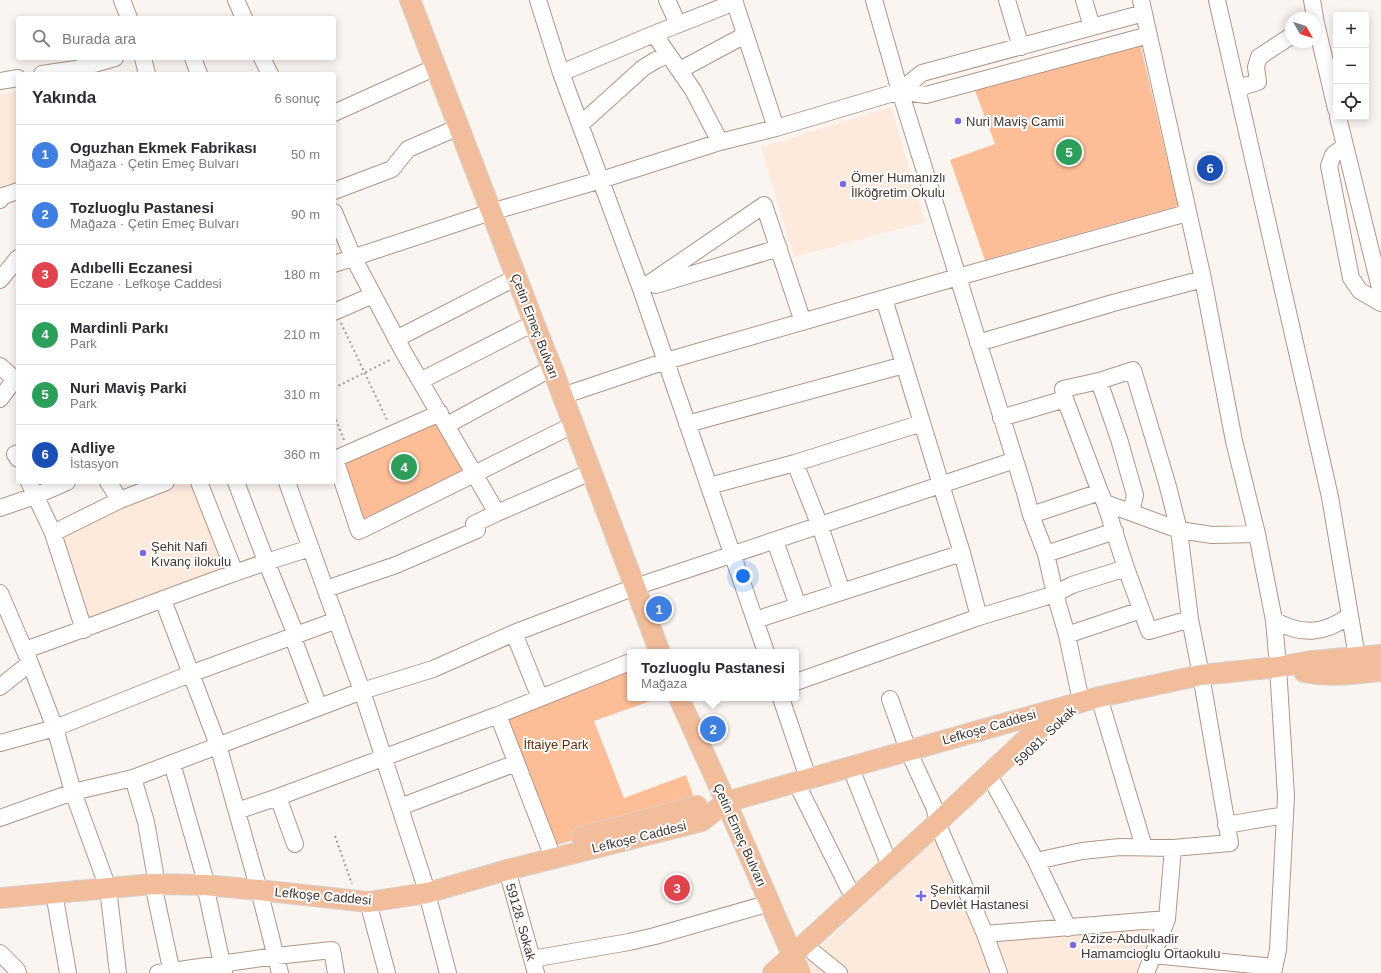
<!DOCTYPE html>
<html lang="tr">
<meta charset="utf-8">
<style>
body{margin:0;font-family:Helvetica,sans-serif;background:#f2f2f3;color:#2b2b33}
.controls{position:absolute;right:12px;top:12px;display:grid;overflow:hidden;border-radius:4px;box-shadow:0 2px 10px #0003}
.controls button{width:36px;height:36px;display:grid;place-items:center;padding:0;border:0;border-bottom:1px solid #e1e1e2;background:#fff;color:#2b2b33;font:20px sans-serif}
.compass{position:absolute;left:1285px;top:12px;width:36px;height:36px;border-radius:50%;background:#fff;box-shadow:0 2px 10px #0003;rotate:129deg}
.you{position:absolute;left:743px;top:576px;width:14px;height:14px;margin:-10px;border:3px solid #fff;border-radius:50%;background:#1a73e8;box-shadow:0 0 0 6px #1a73e833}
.badge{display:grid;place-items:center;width:26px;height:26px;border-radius:50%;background:#db2777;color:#fff;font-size:13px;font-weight:700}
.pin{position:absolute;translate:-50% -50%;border:2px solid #fff;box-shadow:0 1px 4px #0006}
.popup{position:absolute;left:627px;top:649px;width:172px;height:52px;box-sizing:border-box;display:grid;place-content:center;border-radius:4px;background:#fff;filter:drop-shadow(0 1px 3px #0005);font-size:13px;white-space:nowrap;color:#7c7c81}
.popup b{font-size:15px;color:#2b2b33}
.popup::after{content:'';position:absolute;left:50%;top:100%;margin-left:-8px;border:8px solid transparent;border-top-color:#fff}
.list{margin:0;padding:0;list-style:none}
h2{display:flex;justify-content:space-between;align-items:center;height:52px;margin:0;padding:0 16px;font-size:17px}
h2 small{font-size:13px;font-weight:400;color:#7c7c81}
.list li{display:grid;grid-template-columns:26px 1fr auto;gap:12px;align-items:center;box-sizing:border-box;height:60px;padding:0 16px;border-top:1px solid #e1e1e2}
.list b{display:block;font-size:15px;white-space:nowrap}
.list p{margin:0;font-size:13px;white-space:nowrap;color:#7c7c81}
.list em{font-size:13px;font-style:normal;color:#7c7c81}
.icon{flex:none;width:22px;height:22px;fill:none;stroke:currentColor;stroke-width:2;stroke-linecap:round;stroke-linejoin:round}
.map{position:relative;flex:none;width:1381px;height:973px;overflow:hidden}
.search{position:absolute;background:#fff;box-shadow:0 2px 10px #0003;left:16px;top:16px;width:320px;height:44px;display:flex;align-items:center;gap:10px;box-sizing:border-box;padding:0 14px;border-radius:4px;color:#7c7c81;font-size:15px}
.panel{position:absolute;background:#fff;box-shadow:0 2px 10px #0003;left:16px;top:72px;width:320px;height:412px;border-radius:4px}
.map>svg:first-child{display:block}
.built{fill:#fee9dd}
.green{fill:#fdbe97}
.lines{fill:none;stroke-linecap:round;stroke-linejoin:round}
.minor-casing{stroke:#af9687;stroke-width:18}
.major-casing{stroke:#d5d3d1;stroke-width:22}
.path{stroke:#a69d99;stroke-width:2;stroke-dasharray:2 3;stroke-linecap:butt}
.minor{stroke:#fff;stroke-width:16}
.major{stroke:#f2bd9a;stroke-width:20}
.poi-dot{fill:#776ae5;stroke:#fff;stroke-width:1.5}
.labels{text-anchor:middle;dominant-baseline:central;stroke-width:4;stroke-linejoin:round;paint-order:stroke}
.poi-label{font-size:13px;fill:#413630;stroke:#fff;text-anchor:start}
.street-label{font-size:13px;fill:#413630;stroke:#fff}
.park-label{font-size:13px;fill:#5f300e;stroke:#fff}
</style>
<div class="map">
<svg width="1381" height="973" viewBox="0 0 1381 973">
<rect width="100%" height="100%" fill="#fbf5f2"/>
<path class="built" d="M18 91V185L0 191V95Z
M891 107 925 222 794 257 761 147Z
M166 482H199L235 573 84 630 53 533Z
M941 832 985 934 1167 919 1146 973H800L798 968Z"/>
<path class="green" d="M1140 43 1178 206 985 260 950 160 995 144 974 88Z
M440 413 474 475 359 531 335 459Z
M630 662V698H659L594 721 624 798 686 775 697 806 549 847 498 715Z"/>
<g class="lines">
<g class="minor-casing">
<path id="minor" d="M122 0 129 18
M236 0 244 18
M538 0 561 73 641 289 766 652
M667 0 678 24
M734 0 776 128
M874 0 900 91 1024 489 1031 515 1046 554 1055 594 1067 635 1081 701
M1007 0 1021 47
M1084 0 1092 27
M1141 0 1203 279 1234 441 1257 534 1274 620 1278 667 1286 796 1278 950 1273 973
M1217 0 1330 497 1357 657
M1312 0 1315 18
M1315 19 1336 109
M654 34 693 90 720 142
M143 58 147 74
M193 58 199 74
M262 58 270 74
M680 70 745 35
M561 73 654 34 735 2
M42 74 76 69 115 58
M0 81 18 78
M1238 88 1258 82 1256 67 1259 57 1291 36
M900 91 926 95 1149 35
M334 113 436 67
M1338 117 1381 292
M581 124 643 68 656 60 668 55
M1345 146 1333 155 1329 166 1351 278 1360 291 1381 303
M334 191 392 169 408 149 459 127
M0 200 3 196 18 191
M334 264 491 212 601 180 720 142 776 128 900 91 922 73 1144 13
M0 280 18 258
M656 285 779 248
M641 289 764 205 803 322
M884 299 962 553 979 617
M334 312 373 295
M396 339 517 277
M978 343 1113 303 1203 279
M0 366 18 382
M420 381 534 323
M1099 381 1119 439 1135 495 1131 512
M562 396 666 361 958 277 1187 213
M0 399 15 379
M1065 399 1100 492 1105 503 1126 568 1149 631 1190 619
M440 413 335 459 359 531 573 425
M1001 418 1065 399 1063 389 1099 381 1133 370 1167 483 1179 530 1190 619 1201 675 1230 843 1173 848 1120 847 1082 851 1036 861
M687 424 904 365
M447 425 552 368
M18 453 15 454 18 459
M795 463 820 526 842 592
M29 482 53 533 84 630
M108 482 120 500
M199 482 235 573
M236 482 266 561 296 635
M287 482 362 691 424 882 448 973
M709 486 795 463 922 423
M1105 503 1179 530 1212 535 1257 534
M0 508 35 496 67 482
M497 513 591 472
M1031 515 1100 492
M53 533 120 500 166 482
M775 541 798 606
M1046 554 1115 531
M326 589 396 565 477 530 474 524 497 513 404 353 353 257 334 212
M0 593 30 663 55 728 73 792 108 888 118 973
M163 600 218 745 259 890 280 973
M755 620 962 553
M1274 620C1301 636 1324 634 1349 616
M514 633 540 698
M292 635 319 707
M1067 635 1141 610
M25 650C120 617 214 577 311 548
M796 682 979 617 1055 594 1072 585 1126 568
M0 687 30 663
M1099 697 1144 847
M781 698 808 778
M890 699 908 750 935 809 937 823 941 832 985 934 999 973
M498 715 549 847
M0 743 55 728 190 674 337 620
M172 763 204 875
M850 766 890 866
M133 778 146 822 155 873
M796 782 854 899
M994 784 1036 861 1068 928
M278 797 295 844
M400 807 516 763
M237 811 278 797 498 715 630 662
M0 818 73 792 133 778 362 691 433 669 514 633 635 587 1015 460
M1226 825 1285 815
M507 870 536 973
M153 884 172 973
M205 885 224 973
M54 893 68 973
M368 902 387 973
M985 934 1167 919
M0 953 17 970 18 973
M814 953 839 973
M1153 955 1274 967
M532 959 629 942 655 936 770 903
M158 973 276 956 332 950 336 973
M1146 973 1167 919 1173 848"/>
</g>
<g class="major-casing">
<path id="major" d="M410 0 534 323 552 368 659 650
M1304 672C1329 677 1356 674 1381 671
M679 698 726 802 800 973
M582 837 697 806
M0 898 153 884 205 885 259 890 368 902 427 893 507 870 702 821 726 802 1099 697 1201 675 1278 667 1311 661 1381 655
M773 973 937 823 1035 731 1064 712"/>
</g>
<path class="path" d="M341 323 388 422
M334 388 392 359
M334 415 344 440
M335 836 352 884"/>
<use href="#minor" class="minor"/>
<use href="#major" class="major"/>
</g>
<g class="poi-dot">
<circle cx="958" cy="121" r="4"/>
<circle cx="843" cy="184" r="4"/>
<circle cx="143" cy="553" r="4"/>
<path d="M919 890h4v4h4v4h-4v4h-4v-4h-4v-4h4z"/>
<circle cx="1073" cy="945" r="4"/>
</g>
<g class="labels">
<g class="poi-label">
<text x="966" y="121">Nuri Maviş Camii</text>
<text x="851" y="177">Ömer Humanızlı<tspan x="851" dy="15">İlköğretim Okulu</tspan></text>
<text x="151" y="546">Şehit Nafi<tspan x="151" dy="15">Kıvanç ilokulu</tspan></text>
<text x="930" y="889">Şehitkamil<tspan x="930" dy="15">Devlet Hastanesi</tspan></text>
<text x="1081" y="938">Azize-Abdulkadir<tspan x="1081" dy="15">Hamamcioglu Ortaokulu</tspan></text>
</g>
<g class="street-label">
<text transform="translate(535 326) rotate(69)">Çetin Emeç Bulvarı</text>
<text transform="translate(989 727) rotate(-16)">Lefkoşe Caddesi</text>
<text transform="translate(1045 736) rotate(-44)">59081. Sokak</text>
<text transform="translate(740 835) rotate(66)">Çetin Emeç Bulvarı</text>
<text transform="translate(639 837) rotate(-14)">Lefkoşe Caddesi</text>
<text transform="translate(323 896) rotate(5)">Lefkoşe Caddesi</text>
<text transform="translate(521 922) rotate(74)">59128. Sokak</text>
</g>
<g class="park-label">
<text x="556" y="744">İftaiye Park</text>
</g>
</g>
</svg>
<div class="controls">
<button>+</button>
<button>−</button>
<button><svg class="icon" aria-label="locate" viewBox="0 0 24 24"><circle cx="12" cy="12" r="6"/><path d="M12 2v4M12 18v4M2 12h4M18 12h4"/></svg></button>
</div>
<svg class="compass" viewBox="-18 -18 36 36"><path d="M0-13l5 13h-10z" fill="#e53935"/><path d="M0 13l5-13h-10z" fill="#7c7c81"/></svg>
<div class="you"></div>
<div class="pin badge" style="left:659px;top:609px;background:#3f7fe0">1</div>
<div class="pin badge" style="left:713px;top:729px;background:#3f7fe0">2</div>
<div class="popup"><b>Tozluoglu Pastanesi</b>Mağaza</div>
<div class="pin badge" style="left:677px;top:888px;background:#e0444e">3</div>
<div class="pin badge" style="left:404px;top:467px;background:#2e9e5b">4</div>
<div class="pin badge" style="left:1069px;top:152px;background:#2e9e5b">5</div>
<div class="pin badge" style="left:1210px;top:168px;background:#1a4fb4">6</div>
<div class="search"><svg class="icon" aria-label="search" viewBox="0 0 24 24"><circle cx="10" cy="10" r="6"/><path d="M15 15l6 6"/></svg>Burada ara</div>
<section class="panel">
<h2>Yakında<small>6 sonuç</small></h2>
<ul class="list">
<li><span class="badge" style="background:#3f7fe0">1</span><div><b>Oguzhan Ekmek Fabrikası</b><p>Mağaza · Çetin Emeç Bulvarı</p></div><em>50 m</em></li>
<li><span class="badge" style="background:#3f7fe0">2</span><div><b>Tozluoglu Pastanesi</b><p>Mağaza · Çetin Emeç Bulvarı</p></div><em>90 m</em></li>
<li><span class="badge" style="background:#e0444e">3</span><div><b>Adıbelli Eczanesi</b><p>Eczane · Lefkoşe Caddesi</p></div><em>180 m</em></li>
<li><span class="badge" style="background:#2e9e5b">4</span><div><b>Mardinli Parkı</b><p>Park</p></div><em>210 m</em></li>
<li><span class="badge" style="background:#2e9e5b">5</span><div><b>Nuri Maviş Parki</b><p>Park</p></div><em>310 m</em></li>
<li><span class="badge" style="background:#1a4fb4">6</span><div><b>Adliye</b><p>İstasyon</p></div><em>360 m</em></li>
</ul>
</section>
</div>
